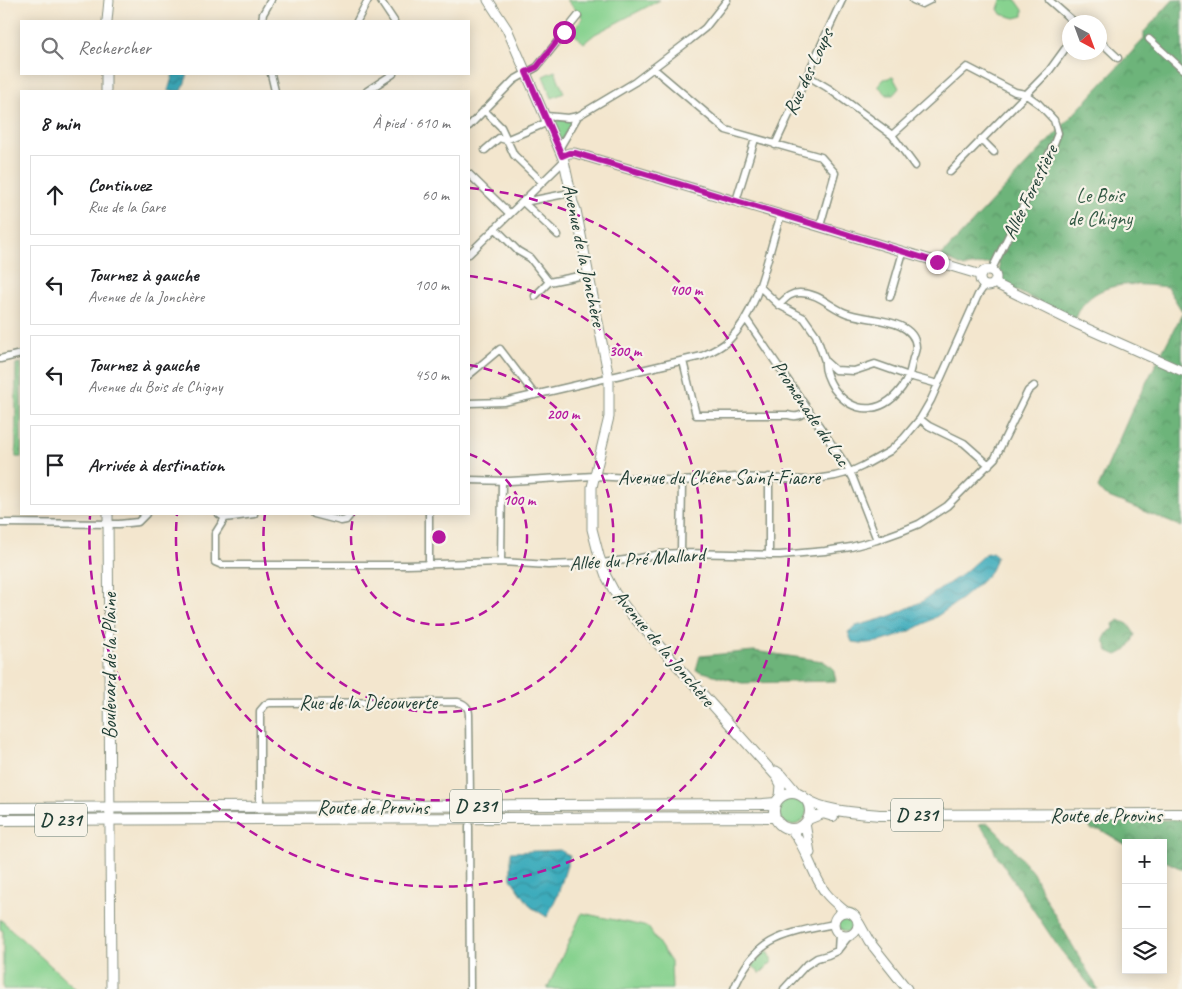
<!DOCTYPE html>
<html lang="fr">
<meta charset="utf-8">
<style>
body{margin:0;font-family:Caveat,sans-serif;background:#f2f2f2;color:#202124}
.controls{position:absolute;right:15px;bottom:15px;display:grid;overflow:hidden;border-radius:0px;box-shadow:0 2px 12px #0003}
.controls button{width:45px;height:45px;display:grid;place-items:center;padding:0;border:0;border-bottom:1px solid #e0e0e0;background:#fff;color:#202124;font:25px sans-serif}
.compass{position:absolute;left:1062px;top:15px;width:45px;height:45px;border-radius:50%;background:#fff;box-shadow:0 2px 12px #0003;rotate:139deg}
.stop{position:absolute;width:15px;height:15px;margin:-11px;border:4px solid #b5179e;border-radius:50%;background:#fff}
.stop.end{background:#b5179e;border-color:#fff;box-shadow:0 1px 5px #0008}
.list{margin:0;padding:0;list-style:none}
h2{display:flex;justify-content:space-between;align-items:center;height:65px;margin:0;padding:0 20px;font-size:21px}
h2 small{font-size:16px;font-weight:400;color:#757577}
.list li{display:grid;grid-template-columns:32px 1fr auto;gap:15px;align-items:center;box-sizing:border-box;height:80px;margin:0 10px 10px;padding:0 10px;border:1px solid #e0e0e0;border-radius:0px}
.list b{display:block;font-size:19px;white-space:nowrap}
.list p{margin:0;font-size:16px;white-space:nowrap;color:#757577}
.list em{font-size:16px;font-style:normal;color:#757577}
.icon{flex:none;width:28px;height:28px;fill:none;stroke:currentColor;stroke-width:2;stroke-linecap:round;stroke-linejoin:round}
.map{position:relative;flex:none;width:1182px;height:989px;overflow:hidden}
.search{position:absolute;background:#fff;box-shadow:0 2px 12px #0003;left:20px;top:20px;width:450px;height:55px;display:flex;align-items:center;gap:12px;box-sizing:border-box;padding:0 18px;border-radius:0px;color:#757577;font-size:19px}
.panel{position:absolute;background:#fff;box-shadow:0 2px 12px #0003;left:20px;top:90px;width:450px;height:425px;border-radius:0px}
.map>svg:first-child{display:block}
.grass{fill:#87d28f;stroke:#538862}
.forest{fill:url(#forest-crowns);stroke:#467857}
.park{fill:url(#park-tufts);stroke:#538862}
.water{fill:url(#water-waves);stroke:#2e7478}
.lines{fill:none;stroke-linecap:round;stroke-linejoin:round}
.minor-casing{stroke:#899281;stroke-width:9}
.secondary-casing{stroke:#899281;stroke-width:11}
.primary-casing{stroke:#899281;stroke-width:12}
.minor{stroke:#fff;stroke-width:6}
.secondary{stroke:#fff;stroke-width:9}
.primary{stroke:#fff;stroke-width:10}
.route{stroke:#b5179e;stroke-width:6}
.ring{fill:none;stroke:#b5179e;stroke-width:2.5;stroke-dasharray:9 6}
.labels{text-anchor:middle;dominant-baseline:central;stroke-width:4.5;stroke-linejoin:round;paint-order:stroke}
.shield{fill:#f7f3e8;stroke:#60746a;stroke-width:1}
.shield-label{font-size:19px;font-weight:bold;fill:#1f3d34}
.street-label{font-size:20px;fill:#1f3d34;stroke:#f7f3e8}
.park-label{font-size:20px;fill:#345b46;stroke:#f7f3e8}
.centre{fill:#b5179e;stroke:#f7f3e8;stroke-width:2.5}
.ring-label{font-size:15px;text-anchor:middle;font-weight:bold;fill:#b5179e;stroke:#f7f3e8;stroke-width:4.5;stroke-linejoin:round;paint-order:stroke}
</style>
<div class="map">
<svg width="1182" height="989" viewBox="0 0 1182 989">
<defs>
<pattern id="forest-crowns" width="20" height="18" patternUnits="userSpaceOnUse" patternTransform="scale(1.25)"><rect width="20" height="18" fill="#6db47a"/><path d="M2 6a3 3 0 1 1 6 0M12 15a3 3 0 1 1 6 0" fill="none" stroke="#599465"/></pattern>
<pattern id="park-tufts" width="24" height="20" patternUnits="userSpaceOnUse" patternTransform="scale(1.25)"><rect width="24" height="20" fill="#87d28f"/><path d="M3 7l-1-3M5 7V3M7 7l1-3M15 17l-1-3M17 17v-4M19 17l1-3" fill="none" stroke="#6eac76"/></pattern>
<pattern id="water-waves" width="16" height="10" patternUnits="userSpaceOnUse" patternTransform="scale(1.25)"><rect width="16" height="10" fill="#3eacbc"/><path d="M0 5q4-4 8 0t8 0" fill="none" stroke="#338d9a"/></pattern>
</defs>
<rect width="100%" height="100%" fill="#f7f3e8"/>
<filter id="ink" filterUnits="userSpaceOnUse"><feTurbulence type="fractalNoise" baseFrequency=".02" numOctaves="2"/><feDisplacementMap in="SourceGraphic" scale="10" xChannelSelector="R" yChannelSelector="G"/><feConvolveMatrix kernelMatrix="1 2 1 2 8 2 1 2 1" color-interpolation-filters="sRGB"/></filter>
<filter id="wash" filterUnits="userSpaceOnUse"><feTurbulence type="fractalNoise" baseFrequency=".0096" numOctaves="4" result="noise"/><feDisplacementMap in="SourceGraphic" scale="20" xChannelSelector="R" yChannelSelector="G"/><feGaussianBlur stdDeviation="1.12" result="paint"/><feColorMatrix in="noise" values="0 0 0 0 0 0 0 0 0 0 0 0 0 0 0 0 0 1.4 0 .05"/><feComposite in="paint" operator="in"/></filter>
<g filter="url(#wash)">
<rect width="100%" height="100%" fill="#f3e6ce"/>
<path class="grass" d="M567 0H660L595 34 584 43 572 32 583 18Z
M555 71 564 93 552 98 543 76Z
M21 363V457H16V364Z
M777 810a15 15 0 1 1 30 0a15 15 0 1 1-30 0Z
M582 913 648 927 671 962 672 989H547Z
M838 923a9 9 0 1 1 18 0a9 9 0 1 1-18 0Z
M0 919 76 989H3V931L0 929Z"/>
<path class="forest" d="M1173 0H1182V311L1167 287C1137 284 1103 279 1082 306 1079 310 1077 316 1075 320L1001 283 999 262 964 267 941 256 1144 39V32Z
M1182 314V527L1104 495 1098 488 1132 410Z
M1119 620 1128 624 1135 634C1131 644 1128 651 1117 655L1108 651 1104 639 1108 632 1114 629 1113 624Z
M754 651 823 661 833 668 836 681 742 683 696 670 700 656Z
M1083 820H1182V869L1163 860V843H1126V845L1101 830H1092Z
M988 823 1012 847 1033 873 1046 900 1098 989H1093L1059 948 995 853 990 838 979 824Z"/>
<path class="park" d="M1001 0H1016L1023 10V16L1015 18 1001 14 998 9Z
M893 77 899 88 893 95H887L878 86 884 79Z
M553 119 571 120 572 122 560 143 551 121Z
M767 950 772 962 760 974 752 965Z"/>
<path class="water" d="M173 74H188L182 91H168Z
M992 552 997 556C994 561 993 569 989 573 964 602 906 642 867 643 862 644 857 642 852 642L848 632 856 626 888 617 921 602 961 575 985 554Z
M560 850 570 856 558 894 547 917 531 907 511 879V852Z"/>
</g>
<g filter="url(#ink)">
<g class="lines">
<g class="minor-casing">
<path id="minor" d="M380 0 394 21
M913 0 922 4 930 0
M1049 0 1074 22
M262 21 263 14 271 0
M357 21 368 0
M1149 39 1182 69
M1100 41 1118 58
M653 68 726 130 821 157 835 173 820 226
M271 74 275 91
M808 76 828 88 892 135 967 67 1015 92 1025 94 1039 104 1054 120 1058 133 1053 146 991 271
M367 91 393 74
M484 110 501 127 514 155 542 182
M546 116 568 118 578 116 635 82 690 40 705 28 727 0
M469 126 514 80 537 67 578 16
M892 135 915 166
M981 139 994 152
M775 145 842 0
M559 149 578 116
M485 150 499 138 506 140 548 122
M950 172 1049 71 1070 42
M469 174 510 214
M736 201 755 139
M523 202 558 235
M524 202 570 193
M495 228 518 251 530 258 549 282
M469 254 564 161
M758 288 762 289 779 305 804 318 816 335 825 361 835 370 854 371 875 364 909 376 938 384
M535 296 549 282 589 274
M890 297 903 252
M779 305C786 298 791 292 801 293 819 293 830 307 846 313 865 321 915 317 916 347 916 350 914 355 913 358 911 366 910 376 905 383 886 413 856 418 834 389 829 381 824 370 825 361
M746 319 846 465 853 478 877 540
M0 359 21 354
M683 361 696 415H788C797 418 802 415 809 410
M469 375 500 349 535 395
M469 403 504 402 702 356C711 352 722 347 729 340 760 310 767 254 781 215
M920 419 929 426 964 443 989 465
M769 477V555
M469 480 510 481 594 476 682 481 737 477 809 480 835 476 850 472 863 466 890 451 904 438 920 419 931 400 978 295 985 285
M219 514 225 518 254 514
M314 514 341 521 346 520 351 514
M429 514V564
M225 518 215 534V562L222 565H407L501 562 548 565 602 563 640 558 661 554 681 553 780 555 825 551 851 547 877 540 902 531 919 524 947 506 995 458 1028 391 1034 386
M0 523 119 524 138 522 146 514
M681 553 682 481
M501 562 502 481
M260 807V711L266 704 270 703 458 702C466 704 469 708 469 715L470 797 459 805
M469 826 470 989
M838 950 839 934
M734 989C755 937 784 934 834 924
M784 989 805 966 817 958 828 955 837 951 849 936"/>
</g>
<g class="secondary-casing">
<path id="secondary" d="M488 0 507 29 559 149 564 161 573 203 576 210 609 378V417L592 487V529L599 556 606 576 615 593 630 613 777 777 781 785 780 797
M107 21 109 0
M106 74V91
M562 156 569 153H575L981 275
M980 278a8 8 0 1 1 16 0a8 8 0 1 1-16 0Z
M994 283 1079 325 1182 371
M108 514 111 989
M776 771 782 775 797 793
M805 823 810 853
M791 829C807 848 811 872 825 892 831 900 838 905 845 911
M834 924a12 12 0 1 1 24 0a12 12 0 1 1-24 0Z
M859 923 869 941 907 989"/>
</g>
<g class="primary-casing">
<path id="primary" d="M774 811a18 18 0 1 1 36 0a18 18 0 1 1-36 0Z
M806 799C824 812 860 813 881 815L1182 814
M0 808 763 804 776 803
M808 819 823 813 833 816
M0 820 775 817"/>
</g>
<use href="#minor" class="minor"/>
<use href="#secondary" class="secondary"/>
<use href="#primary" class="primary"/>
</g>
</g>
<g class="lines" filter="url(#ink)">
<path class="route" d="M564 32 537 67 526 72 562 156 569 153H575L820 226 937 262"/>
</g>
<g class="ring">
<path d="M469 454A88 88 0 1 1 354 514"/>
<path d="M469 365A175 175 0 1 1 265 514"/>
<path d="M469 276A263 263 0 1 1 177 514"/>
<path d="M470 188A350 350 0 1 1 90 516"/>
</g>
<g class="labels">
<g class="shield">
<rect x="450" y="789.5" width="52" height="33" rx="4"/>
<rect x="891" y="798.5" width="52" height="33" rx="4"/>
<rect x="35" y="803.5" width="52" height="33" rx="4"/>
</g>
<g class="shield-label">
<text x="476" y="806">D 231</text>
<text x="917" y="815">D 231</text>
<text x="61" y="820">D 231</text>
</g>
<g class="street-label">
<text transform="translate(808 72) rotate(-65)">Rue des Loups</text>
<text transform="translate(1030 192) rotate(-64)">Allée Forestière</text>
<text transform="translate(584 255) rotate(78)">Avenue de la Jonchère</text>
<text transform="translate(811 413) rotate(56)">Promenade du Lac</text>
<text x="719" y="477">Avenue du Chêne Saint-Fiacre</text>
<text transform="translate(637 559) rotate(-4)">Allée du Pré Mallard</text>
<text transform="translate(664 648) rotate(50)">Avenue de la Jonchère</text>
<text transform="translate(109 666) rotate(-90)">Boulevard de la Plaine</text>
<text x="368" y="702">Rue de la Découverte</text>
<text x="373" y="807">Route de Provins</text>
<text x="1106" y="815">Route de Provins</text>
</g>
<g class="park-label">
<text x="1100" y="195">Le Bois<tspan x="1100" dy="23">de Chigny</tspan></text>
</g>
</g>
<circle cx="439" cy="537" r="8" class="centre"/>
<g class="ring-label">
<text x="686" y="295">400 m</text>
<text x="625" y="356">300 m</text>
<text x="563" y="419">200 m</text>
<text x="519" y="505">100 m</text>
</g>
</svg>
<div class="controls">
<button>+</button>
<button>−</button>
<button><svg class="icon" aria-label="layers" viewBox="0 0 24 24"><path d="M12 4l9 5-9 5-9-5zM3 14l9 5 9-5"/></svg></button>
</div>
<svg class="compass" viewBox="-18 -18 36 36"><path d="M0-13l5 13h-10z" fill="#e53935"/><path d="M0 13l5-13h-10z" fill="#757577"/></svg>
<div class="stop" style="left:564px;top:32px"></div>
<div class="stop end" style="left:937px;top:262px"></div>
<div class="search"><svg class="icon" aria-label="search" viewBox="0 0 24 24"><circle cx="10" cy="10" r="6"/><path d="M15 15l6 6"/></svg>Rechercher</div>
<section class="panel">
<h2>8 min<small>À pied · 610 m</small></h2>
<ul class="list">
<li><svg class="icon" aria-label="ahead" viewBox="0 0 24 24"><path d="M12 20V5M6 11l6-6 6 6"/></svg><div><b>Continuez</b><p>Rue de la Gare</p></div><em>60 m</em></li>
<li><svg class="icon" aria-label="left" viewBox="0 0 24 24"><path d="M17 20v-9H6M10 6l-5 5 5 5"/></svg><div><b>Tournez à gauche</b><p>Avenue de la Jonchère</p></div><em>100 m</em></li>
<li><svg class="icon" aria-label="left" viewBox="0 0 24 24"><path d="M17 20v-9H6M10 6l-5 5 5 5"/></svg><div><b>Tournez à gauche</b><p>Avenue du Bois de Chigny</p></div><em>450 m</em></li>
<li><svg class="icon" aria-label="arrive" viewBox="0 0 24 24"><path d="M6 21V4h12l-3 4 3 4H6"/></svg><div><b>Arrivée à destination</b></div></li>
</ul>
</section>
</div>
